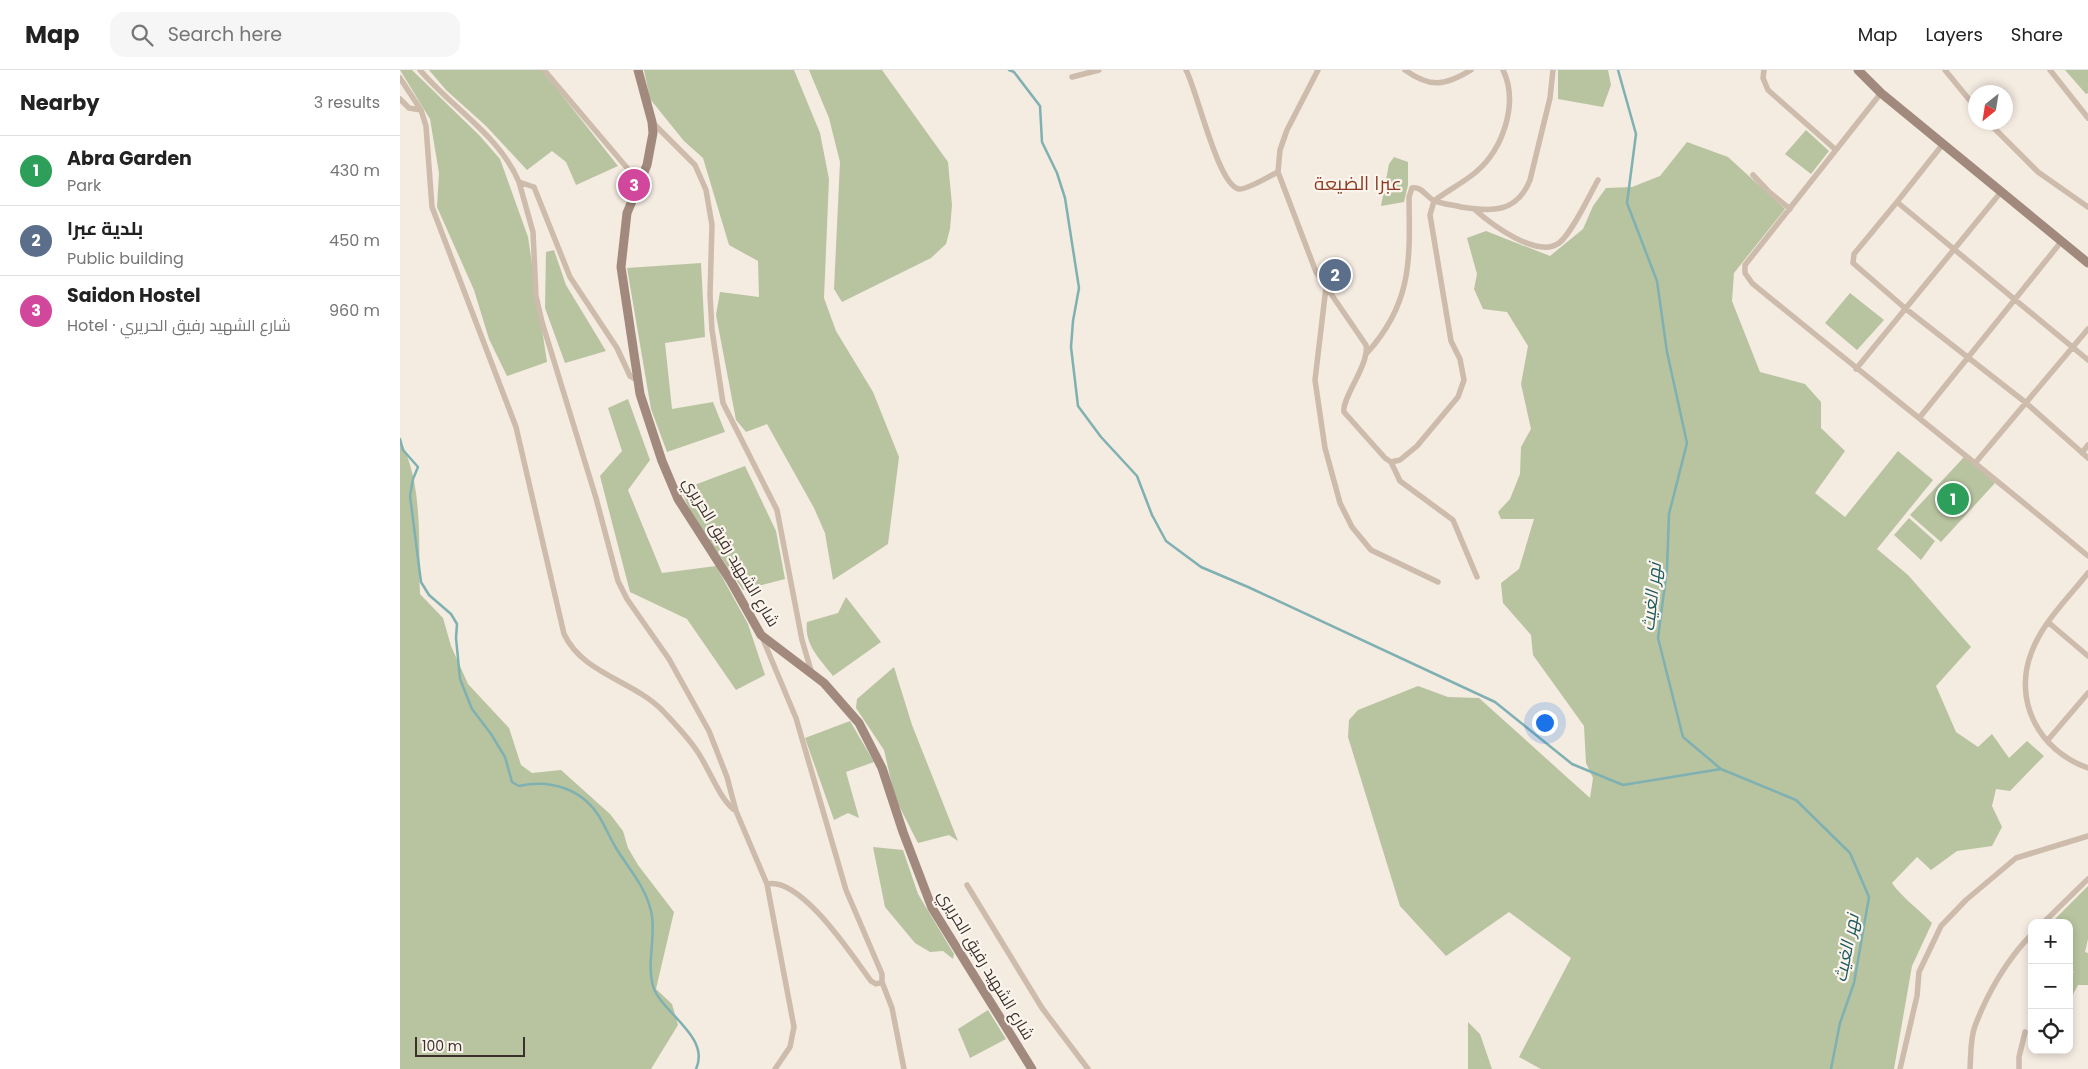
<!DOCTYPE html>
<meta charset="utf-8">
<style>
body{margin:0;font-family:Poppins,Cairo,sans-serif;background:#f6f6f6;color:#222}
.controls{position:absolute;right:15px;bottom:15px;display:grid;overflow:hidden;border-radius:10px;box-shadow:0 2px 8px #0003}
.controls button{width:45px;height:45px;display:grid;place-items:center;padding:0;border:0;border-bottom:1px solid #e0e0e0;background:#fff;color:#222;font:25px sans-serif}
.compass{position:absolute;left:1568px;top:15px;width:45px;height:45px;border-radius:50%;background:#fff;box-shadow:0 2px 8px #0003;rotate:210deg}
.scale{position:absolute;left:15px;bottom:12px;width:110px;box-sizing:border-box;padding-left:5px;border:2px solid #3b302b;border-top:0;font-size:14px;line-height:18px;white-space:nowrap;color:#3b302b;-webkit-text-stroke:4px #fbf5ee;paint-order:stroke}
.you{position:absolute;left:1144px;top:652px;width:18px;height:18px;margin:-12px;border:4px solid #fff;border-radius:50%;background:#1a73e8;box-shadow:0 0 0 8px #1a73e833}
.badge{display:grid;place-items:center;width:32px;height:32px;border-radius:50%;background:#1f5a5e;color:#fff;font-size:16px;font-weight:700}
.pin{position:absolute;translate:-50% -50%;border:2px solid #fff;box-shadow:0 1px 5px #0006}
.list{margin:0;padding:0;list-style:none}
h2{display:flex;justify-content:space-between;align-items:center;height:65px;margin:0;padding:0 20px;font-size:21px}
h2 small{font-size:16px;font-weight:400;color:#767676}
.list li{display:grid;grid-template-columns:32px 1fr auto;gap:15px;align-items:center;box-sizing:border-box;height:70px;padding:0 20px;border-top:1px solid #e0e0e0}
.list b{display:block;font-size:19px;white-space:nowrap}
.list p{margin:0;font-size:16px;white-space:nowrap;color:#767676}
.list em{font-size:16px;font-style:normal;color:#767676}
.icon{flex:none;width:28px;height:28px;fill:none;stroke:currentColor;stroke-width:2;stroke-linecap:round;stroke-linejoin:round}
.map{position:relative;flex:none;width:1688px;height:999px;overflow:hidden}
header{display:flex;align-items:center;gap:30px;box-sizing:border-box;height:70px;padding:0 25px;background:#fff;border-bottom:1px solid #e0e0e0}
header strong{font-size:24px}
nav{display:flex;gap:28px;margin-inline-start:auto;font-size:18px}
.search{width:350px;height:45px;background:#f6f6f6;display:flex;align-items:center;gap:12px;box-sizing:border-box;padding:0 18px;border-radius:15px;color:#767676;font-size:19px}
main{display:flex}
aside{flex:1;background:#fff}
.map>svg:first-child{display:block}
.green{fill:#b8c4a0}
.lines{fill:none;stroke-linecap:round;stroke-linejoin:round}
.stream{stroke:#7fb0b2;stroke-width:2.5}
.street{stroke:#cdbbac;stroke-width:5.5}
.secondary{stroke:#a18a7d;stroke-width:9}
.labels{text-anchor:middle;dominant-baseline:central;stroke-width:4.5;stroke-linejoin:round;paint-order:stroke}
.street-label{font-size:16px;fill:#3b302b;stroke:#fbf5ee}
.water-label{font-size:18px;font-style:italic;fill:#1f5a5e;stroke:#fbf5ee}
.quarter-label{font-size:19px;fill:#8c3b22;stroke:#fbf5ee}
</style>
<header>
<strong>Map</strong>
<div class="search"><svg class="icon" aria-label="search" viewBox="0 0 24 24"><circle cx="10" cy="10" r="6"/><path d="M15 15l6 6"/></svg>Search here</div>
<nav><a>Map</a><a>Layers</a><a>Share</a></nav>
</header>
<main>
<aside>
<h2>Nearby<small>3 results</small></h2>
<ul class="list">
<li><span class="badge" style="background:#2e9e5b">1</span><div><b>Abra Garden</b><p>Park</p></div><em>430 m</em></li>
<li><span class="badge" style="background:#5c6f8a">2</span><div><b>بلدية عبرا</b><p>Public building</p></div><em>450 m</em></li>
<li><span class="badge" style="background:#d1479c">3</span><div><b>Saidon Hostel</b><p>Hotel · شارع الشهيد رفيق الحريري</p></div><em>960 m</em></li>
</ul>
</aside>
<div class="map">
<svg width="1688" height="999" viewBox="0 0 1688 999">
<rect width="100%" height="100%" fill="#f4ebe1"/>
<path class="green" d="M0 0H12L80 66 100 89 128 167 147 292 107 306 89 269 74 220 37 137 39 103 30 49Z
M29 0H142L218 96 176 115 166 92 152 81 127 100 86 56 46 20Z
M244 0H394L420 63 429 109 424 228 436 261 473 322 499 387 488 474 433 510 425 463 414 438 367 354 346 362 336 350 316 245 320 222 359 227 358 191 329 175 303 88 284 71 250 29Z
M409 0H482L548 92 552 135 550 159 546 174 531 188 442 232 434 219 440 92 429 48Z
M1158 0H1208L1211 15 1203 37 1158 29Z
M1665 0H1688V23L1686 24Z
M1406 60 1429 81 1411 104 1385 84Z
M1287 72 1328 87 1385 139 1334 203 1332 231 1360 302 1405 314 1421 332V358L1445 381 1415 423 1445 447 1498 381 1533 410 1477 479 1508 505 1571 577 1536 616 1556 662 1578 677 1592 664 1609 688 1627 671 1644 686 1610 721 1596 719 1592 736 1602 757 1592 776 1557 781 1531 800 1517 787 1492 813C1502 828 1519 839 1532 853L1512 896 1494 999H1141L1119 987 1171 888 1109 842 1046 886 1000 836 948 667 949 650 958 640 1018 616 1048 627 1079 628 1190 728 1193 708 1186 693 1184 656 1133 585 1131 565 1103 533 1101 513 1119 499 1134 449H1101L1098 442 1110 429 1120 404 1121 377 1131 359 1121 314 1128 276 1107 242 1083 239 1074 219 1077 204 1067 168 1086 161 1150 186 1183 159 1193 136 1206 118 1232 117 1260 106Z
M994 87 1008 92V115L1004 132 981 136 989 94Z
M154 180 166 215 206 281 165 293 145 238 146 182Z
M301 193 305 267 265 273 272 339 313 332 325 362 267 382 251 339 227 198Z
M1450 223 1484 250 1457 280 1425 253Z
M228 329 250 390 228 420 262 503 316 496 348 554 365 605 336 620 287 549 230 522 200 406 222 381 208 338Z
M0 370C24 415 18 474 20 524L43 548 51 576 68 614 109 658 121 695 132 703 161 700 210 744 223 761 228 778 238 795 274 842 256 919 272 934 278 955 251 999H0Z
M1565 386 1595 413 1541 472 1510 445Z
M345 396 376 461 385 509 343 520 291 443 281 420Z
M1509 448 1535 471 1521 490 1494 465Z
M446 527 481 572 433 606C420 589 404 575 407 552L438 543Z
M494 597 512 655 558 771 549 765 518 773 495 728 484 680 456 638 457 629Z
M450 651 474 692 446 702 459 748 448 743 434 750 405 668Z
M473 777 503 780 518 824 554 884 553 889 543 881 530 882 515 873 485 837Z
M1688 816V869L1685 882 1688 883V915H1678L1669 932V911L1674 902 1669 898V853H1651Z
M588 940 606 969 570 988 558 959Z
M1068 952 1080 964 1092 999H1068Z"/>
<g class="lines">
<path class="stream" d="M609 0 614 2 640 36 642 72 657 103 665 128 679 218 673 251 671 277 678 336 701 367 737 406 752 445 766 471 801 497 848 517 1095 632 1172 694 1223 715 1321 699
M1218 0 1236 64 1227 133 1257 211 1267 282 1287 373 1269 444 1267 499 1258 568 1283 667 1321 699 1396 730 1450 783 1469 827 1454 913 1440 953 1431 999
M0 369 3 380 18 397 13 409 10 426 21 512 29 525 51 544 57 554 56 568 60 609 72 639 91 664 105 687 112 712 119 716C151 709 183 719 200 748 206 758 210 768 216 778 229 799 245 816 251 841 257 865 246 892 253 916 261 943 311 966 296 999"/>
<path class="street" d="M20 0C52 38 99 65 119 112
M144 0 239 112
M786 0C797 20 818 116 839 119 847 120 869 106 878 102
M918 0 887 60 880 80 878 102 916 202 966 275C970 294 941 329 944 342L985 388 991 392 1000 390 1017 376 1058 327 1064 310 1060 289 1051 271 1030 145 1034 131C1048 120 1063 113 1076 102 1103 79 1119 33 1103 0
M1005 0C1030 18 1045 16 1071 0
M1364 0 1363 8 1368 20 1436 80
M1545 0 1576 38
M1650 0 1688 48
M672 7 699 0
M0 8 21 40 26 56 32 137 116 357 164 564C183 604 232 610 262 640 274 653 287 666 297 681 309 698 320 731 336 741
M1481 23 1345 195V203L1352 213C1464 305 1577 393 1688 486
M0 29 9 38 21 40
M252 52 295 95 306 120 312 155 310 225 312 260 323 333 377 440 402 570 412 604
M1588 52 1638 102 1688 137
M1543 74 1497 132 1688 290
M1353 105 1369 122 1390 139
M1497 132 1454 184 1453 193 1506 239 1625 332 1688 388
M1074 139C1091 154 1137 189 1159 173 1172 163 1189 126 1198 110
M926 217 915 310 925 378 940 433 952 457 971 480 1038 512
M967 283C1012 233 1010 191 1009 127L1012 118C1022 116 1026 127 1035 131 1042 134 1053 135 1061 137 1091 142 1117 143 1130 110L1150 28 1153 0
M1456 299 1601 122
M239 311 230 306 217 278 170 207 134 117 119 112 133 162 136 226 142 252 196 428 218 511 227 529 269 589 309 661 327 707 336 741 367 814 394 957 390 977 375 999
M1520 347 1661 172
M1682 383 1688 375
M991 392 1000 411 1053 450 1077 507
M1576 392 1688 259
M1688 503C1669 527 1643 552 1632 581 1612 630 1639 681 1688 698
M1648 552 1688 586
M362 567 396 648 446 820 482 904V912L476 914 471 911C453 887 401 806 367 814
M1647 671 1688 623
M567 815 642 938 688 999
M1643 853 1688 809
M482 912 492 938 504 999
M1500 999 1517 926 1519 902 1541 856 1566 830 1616 788 1688 766
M1570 999C1571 985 1570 969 1575 956 1587 924 1607 889 1632 864
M1619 999V987L1625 962"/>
<path class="secondary" d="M238 0 252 52 253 63 247 95 227 143 221 197 240 324 262 391 278 429 330 510 361 565 424 613 459 653 482 698 503 762 532 838 632 999
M1458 0 1481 23 1688 193"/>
</g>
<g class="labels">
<g class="street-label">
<text transform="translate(331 482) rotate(59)">شارع الشهيد رفيق الحريري</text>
<text transform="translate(586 895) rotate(59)">شارع الشهيد رفيق الحريري</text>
</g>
<g class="water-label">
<text transform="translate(1251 527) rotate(-84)">نهر الغيث</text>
<text transform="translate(1446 878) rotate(-79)">نهر الغيث</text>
</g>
<g class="quarter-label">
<text x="958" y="113">عبرا الضيعة</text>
</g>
</g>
</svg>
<div class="controls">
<button>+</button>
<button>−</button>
<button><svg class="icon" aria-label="locate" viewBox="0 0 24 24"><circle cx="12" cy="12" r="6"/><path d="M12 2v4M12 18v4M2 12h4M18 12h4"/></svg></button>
</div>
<svg class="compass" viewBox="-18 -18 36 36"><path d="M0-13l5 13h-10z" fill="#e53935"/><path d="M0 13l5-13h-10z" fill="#767676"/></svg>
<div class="scale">100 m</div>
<div class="you"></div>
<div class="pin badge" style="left:1553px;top:429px;background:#2e9e5b">1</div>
<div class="pin badge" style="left:935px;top:205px;background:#5c6f8a">2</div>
<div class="pin badge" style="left:234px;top:115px;background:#d1479c">3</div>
</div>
</main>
